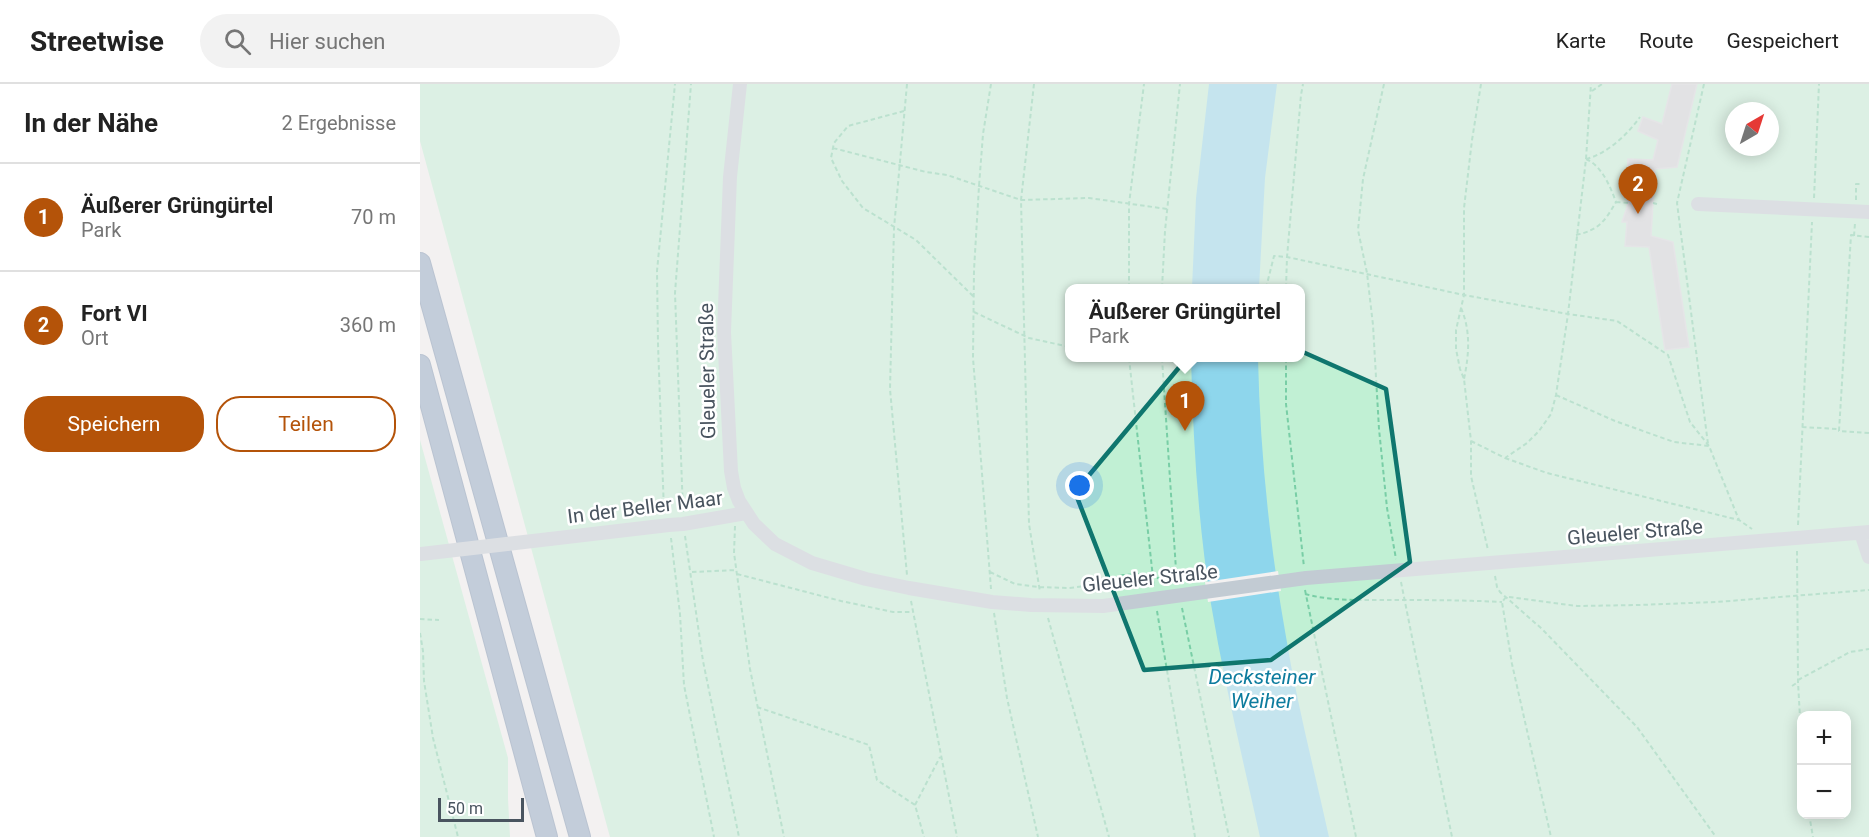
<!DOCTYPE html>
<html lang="de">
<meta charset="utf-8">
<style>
body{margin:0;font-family:Roboto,sans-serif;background:#f2f2f2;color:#222}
.controls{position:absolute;right:18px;bottom:18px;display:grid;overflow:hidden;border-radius:12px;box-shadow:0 3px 15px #0003}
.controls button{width:54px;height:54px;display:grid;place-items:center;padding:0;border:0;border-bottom:2px solid #e0e0e0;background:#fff;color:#222;font:30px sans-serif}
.compass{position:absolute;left:1305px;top:18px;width:54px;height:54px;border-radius:50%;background:#fff;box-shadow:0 3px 15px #0003;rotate:39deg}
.scale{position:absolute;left:18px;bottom:15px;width:86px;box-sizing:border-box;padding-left:6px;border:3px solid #49545f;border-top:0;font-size:16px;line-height:21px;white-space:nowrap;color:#49545f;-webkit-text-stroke:4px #fff;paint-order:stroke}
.you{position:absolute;left:660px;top:402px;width:21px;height:21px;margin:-15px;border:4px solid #fff;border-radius:50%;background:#1a73e8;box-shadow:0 0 0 9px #1a73e833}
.badge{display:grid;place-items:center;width:39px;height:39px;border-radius:50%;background:#b45309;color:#fff;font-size:20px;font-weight:700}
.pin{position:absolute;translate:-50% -50px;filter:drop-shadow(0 2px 3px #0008)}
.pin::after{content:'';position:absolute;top:32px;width:21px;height:18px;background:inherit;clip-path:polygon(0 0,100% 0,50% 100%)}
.popup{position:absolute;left:645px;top:200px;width:240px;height:78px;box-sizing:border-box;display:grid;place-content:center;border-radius:12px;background:#fff;filter:drop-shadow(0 2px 4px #0005);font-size:20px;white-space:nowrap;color:#767676}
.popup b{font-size:22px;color:#222}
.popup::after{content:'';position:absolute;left:50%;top:100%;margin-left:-12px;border:12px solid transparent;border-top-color:#fff}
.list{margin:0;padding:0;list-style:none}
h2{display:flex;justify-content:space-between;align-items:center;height:78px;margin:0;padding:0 24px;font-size:26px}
h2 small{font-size:20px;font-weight:400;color:#767676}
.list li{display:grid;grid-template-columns:39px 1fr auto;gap:18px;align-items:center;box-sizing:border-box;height:108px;padding:0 24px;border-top:2px solid #e0e0e0}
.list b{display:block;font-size:22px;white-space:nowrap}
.list p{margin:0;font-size:20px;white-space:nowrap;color:#767676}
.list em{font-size:20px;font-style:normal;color:#767676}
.actions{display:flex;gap:12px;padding:18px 24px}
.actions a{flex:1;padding:14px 0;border:2px solid #b45309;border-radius:24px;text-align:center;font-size:21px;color:#b45309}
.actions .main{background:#b45309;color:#fff}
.icon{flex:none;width:33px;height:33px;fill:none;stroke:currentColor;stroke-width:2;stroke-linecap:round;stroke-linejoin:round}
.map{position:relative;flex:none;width:1449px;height:753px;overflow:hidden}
header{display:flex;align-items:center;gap:36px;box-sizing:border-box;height:84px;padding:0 30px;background:#fff;border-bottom:2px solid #e0e0e0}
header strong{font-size:28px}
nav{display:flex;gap:33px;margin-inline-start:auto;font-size:21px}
.search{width:420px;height:54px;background:#f2f2f2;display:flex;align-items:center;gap:15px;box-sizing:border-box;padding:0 21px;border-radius:33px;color:#767676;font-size:22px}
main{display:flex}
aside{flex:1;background:#fff}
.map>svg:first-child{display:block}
.green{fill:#c1f0d4;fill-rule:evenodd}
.water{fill:#8ed6ec}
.pier{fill:#f3f1f1}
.building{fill:#ced0d6;stroke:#d5d7dc;stroke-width:1.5}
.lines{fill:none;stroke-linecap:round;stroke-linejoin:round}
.highway-casing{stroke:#758dab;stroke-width:22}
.path{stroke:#79cea6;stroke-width:2;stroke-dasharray:4.5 3;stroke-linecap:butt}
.minor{stroke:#c2cbd3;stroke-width:14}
.highway{stroke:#8aa2bf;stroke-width:20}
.minor-bridge{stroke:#c2cbd3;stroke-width:14}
.marked{fill:none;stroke:#0f766e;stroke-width:4.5;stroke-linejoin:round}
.labels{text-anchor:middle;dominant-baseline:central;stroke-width:5;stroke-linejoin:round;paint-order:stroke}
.street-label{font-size:20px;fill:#49545f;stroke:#fff}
.water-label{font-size:21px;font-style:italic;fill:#0d7c9e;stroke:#fff}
</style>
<header>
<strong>Streetwise</strong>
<div class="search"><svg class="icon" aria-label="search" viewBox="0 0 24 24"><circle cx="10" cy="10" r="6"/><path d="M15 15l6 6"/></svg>Hier suchen</div>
<nav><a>Karte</a><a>Route</a><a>Gespeichert</a></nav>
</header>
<main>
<aside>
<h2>In der Nähe<small>2 Ergebnisse</small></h2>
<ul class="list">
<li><span class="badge">1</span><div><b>Äußerer Grüngürtel</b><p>Park</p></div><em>70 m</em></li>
<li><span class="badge">2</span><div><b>Fort VI</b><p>Ort</p></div><em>360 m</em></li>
</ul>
<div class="actions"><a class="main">Speichern</a><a>Teilen</a></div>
</aside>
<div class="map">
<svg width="1449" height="753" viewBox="0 0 1449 753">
<rect width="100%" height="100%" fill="#f3f1f1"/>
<path class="green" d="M0 0H1449V753H190L0 57ZM1314 27H1350V63H1314ZM650 204H880V274H650ZM1382 632H1426V730H1382Z
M0 356 88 674V715L90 753H0Z"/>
<path class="water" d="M789 0H857L845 94 839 204H772L776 114Z
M771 274H838C840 365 849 456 865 547 876 616 894 685 909 753H840C823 676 804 598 791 520 778 438 773 356 771 274Z"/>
<path class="pier" d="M858 487 861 507 788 518 785 498Z"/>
<path class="building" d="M1252 0H1277L1257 83 1235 85 1231 152 1253 158 1269 263 1245 266 1229 163 1205 162 1207 138H1202L1207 123 1208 114 1204 99H1207L1208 75 1233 76 1238 56 1218 47 1223 33 1242 40Z"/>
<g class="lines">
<g class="highway-casing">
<path id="highway" d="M0 179 160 753
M0 281 127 753"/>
</g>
<path class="path" d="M487 0 474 144 470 305 487 491
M571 0 563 50 559 102 554 186 553 274 571 505
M614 0 601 116 609 440 620 508
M964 0 943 95 938 146 947 189 953 241 959 345 967 424 976 475
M1061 0 1052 56 1044 124V211L1036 246V265L1040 285 1044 295 1051 357V392L1068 466
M1284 0 1257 119 1288 360
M1172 7 1182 0
M484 27 428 42 414 59 411 74 422 97 443 124 496 156 553 212
M413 64 506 88 527 91 601 116 669 114 747 125
M1166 75C1187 70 1208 50 1220 33
M1166 75C1182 82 1190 102 1196 118
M1394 114 1399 0
M1436 116V100H1441
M1196 118 1208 119
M1233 119 1237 120
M1156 151C1179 146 1185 137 1196 118
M1434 152 1435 139
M1449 153 1431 151 1419 347 1449 349
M709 204V120L724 0
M742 204 745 147 760 0
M846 204 854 172 867 173 1044 211 1148 230 1197 237 1248 271 1270 338 1289 362
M866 204 867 173 881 11 883 0
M1041 224C1051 247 1049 271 1044 295
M554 228 609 254 650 263
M709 274 734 503
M742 274 757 501
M866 274V320L884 483
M1136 311 1195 337 1254 358 1289 362 1319 436
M1382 343 1418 345
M1051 357 1085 374 1107 359 1119 347 1131 330 1136 311 1148 230 1166 75 1171 0
M1085 374 1127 389 1319 436 1332 445
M244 428 238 260 237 187 255 0
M263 428 255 209 271 0
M1378 441 1392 138
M315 442 314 469 330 585 364 753
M265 452 283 577 319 753
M251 454 260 530 264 601 294 753
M1377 467 1378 598 1382 669
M272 488 317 486
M570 488 595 500 619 503 649 504 676 501 703 491 726 490 752 499
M317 490 421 517 473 528H493
M1075 492 1077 503 1080 508 1122 545 1217 643 1296 753
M981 498 1032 753
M885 506 936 753
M885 510C911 517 938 516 965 516 1004 516 1043 516 1082 518
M1086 513 1082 518 1092 580 1131 753
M1089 513 1157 522 1219 521 1296 518 1449 506
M491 517 537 753
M762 524 809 753
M737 527 775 753
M574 529 587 614 618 753
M628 534 689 753
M0 535 19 536
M0 549 3 567 4 597 13 654 38 753
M1378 596 1430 568 1449 565
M1372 602 1378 598
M337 623 449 661 457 696 495 721 504 753
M495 721 520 673
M1389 730 1393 753"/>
<path class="minor" d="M320 0 310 93 304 248 311 387 314 404 319 417 334 440 355 460 392 479 446 495 489 504 572 518 611 521 683 522 886 494 1449 448
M1278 120 1449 128
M1441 449 1449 473
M130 455 249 441 263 440 326 429"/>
<use href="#highway" class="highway"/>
<path class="minor-bridge" d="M1 470 130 455"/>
</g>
<path d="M0 0H1449V753H0ZM802 232 966 305 990 478 851 576 724 586 655 408Z" fill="#f3f1f1" fill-opacity=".55" fill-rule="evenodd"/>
<path class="marked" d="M802 232 966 305 990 478 851 576 724 586 655 408Z"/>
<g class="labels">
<g class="street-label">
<text transform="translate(287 287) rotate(-91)">Gleueler Straße</text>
<text transform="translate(225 423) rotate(-7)">In der Beller Maar</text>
<text transform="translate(1215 448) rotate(-5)">Gleueler Straße</text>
<text transform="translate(730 494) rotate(-6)">Gleueler Straße</text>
</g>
<g class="water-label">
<text x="842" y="593">Decksteiner<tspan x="842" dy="24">Weiher</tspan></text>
</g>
</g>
</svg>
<div class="controls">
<button>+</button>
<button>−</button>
</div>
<svg class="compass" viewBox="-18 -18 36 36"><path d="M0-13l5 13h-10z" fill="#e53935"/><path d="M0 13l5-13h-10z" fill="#767676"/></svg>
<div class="scale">50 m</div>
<div class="you"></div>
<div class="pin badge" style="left:765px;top:347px">1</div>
<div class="popup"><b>Äußerer Grüngürtel</b>Park</div>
<div class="pin badge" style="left:1218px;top:130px">2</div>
</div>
</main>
